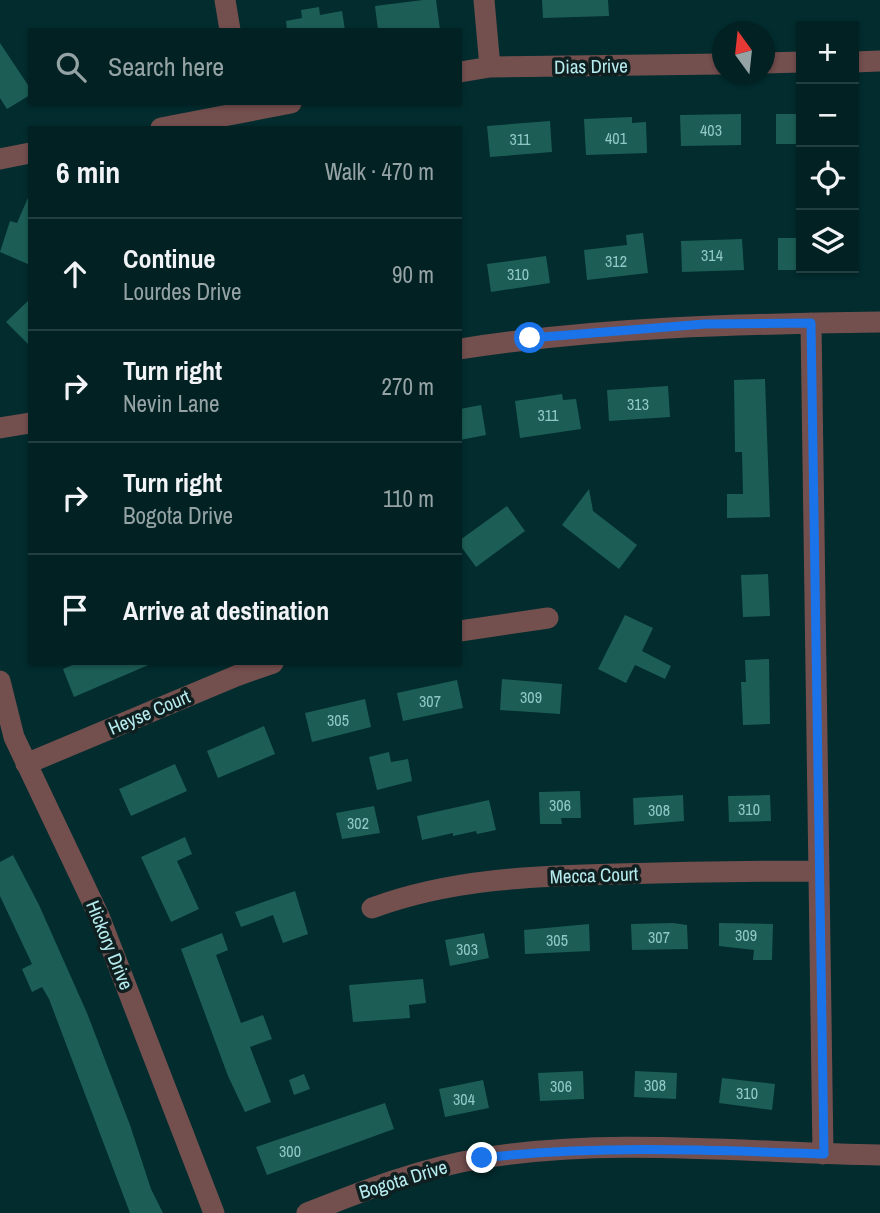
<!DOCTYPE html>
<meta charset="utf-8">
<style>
body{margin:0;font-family:"Archivo Narrow",sans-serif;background:#0c292a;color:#f1f3f6}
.controls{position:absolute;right:21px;top:21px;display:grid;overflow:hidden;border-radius:0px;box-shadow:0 2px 5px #0004}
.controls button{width:63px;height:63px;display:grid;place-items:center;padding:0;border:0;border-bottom:2px solid #233e40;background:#022122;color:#f1f3f6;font:35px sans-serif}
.compass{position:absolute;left:712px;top:21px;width:63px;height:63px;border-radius:50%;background:#022122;box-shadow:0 2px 5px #0004;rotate:345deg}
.stop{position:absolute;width:21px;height:21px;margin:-16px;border:5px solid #1a73e8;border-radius:50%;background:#fff}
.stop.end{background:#1a73e8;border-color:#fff;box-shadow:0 2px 7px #0008}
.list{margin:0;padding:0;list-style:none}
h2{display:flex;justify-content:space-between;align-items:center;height:91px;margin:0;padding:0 28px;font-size:30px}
h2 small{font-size:23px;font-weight:400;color:#96a3a5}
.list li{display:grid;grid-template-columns:46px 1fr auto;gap:21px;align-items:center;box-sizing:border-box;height:112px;padding:0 28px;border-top:2px solid #233e40}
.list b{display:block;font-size:26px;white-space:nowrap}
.list p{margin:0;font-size:23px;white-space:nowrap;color:#96a3a5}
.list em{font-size:23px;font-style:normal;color:#96a3a5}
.icon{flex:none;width:38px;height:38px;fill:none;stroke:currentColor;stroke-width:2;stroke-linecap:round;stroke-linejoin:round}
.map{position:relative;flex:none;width:880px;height:1213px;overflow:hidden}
.search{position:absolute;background:#022122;box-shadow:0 2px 5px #0004;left:28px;top:28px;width:434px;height:77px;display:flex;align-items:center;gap:18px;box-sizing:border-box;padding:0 24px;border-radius:0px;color:#96a3a5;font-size:26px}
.panel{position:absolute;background:#022122;box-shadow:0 2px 5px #0004;left:28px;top:126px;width:434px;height:539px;border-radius:0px}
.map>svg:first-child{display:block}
.building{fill:#1c5e55}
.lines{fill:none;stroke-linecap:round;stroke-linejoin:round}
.minor{stroke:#734f4e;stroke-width:21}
.route{stroke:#1a73e8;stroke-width:9}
.labels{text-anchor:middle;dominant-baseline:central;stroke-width:7;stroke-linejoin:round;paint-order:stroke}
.number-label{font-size:16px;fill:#90c8c8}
.street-label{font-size:19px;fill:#b6ecef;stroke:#0f1f20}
</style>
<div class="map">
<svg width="880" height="1213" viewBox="0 0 880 1213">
<rect width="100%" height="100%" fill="#022c2e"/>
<path class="building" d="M423 0H436L440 30H378L375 6Z
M542 0H608L609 16 543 18Z
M319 7 320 15 342 11 345 30H287L286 21 302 18 301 10Z
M0 43 30 88V95L7 109 0 98Z
M741 114V145L681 146 680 115Z
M776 114H801V144H776Z
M632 117V123L646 122 647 153 586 155 584 119Z
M550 121 552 152 490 157 487 126Z
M30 193V265L0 252 10 221 17 223Z
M643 233 648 273 587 280 584 250 627 245 626 235Z
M778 238H801V270H778Z
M742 239 744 270 682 272 681 241Z
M546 256 550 283 491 292 487 264Z
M30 299V346L6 322Z
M765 379 770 517 727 518V494H743L742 452H735L734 380Z
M668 386 670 417 609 421 607 390Z
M562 394 563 400 576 399 581 429 520 438 515 401Z
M481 405 486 435 460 440V409Z
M589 489 593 511 637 545 619 569 562 525Z
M507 506 525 531 476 567 460 545V540Z
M768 574 770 616 743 617 741 575Z
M625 615 653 628 642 651 671 666 665 679 635 665 626 683 598 669Z
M769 659 770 724 743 725 741 682H746L745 660Z
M77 663H153L74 697 63 669Z
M502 679 562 684 560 714 500 710Z
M457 680 463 708 403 721 397 693Z
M365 699 371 727 312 742 305 713Z
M264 726 275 754 218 778 207 751Z
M389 752 391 762 408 759 412 781 377 790 369 757Z
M175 764 187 791 131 816 119 789Z
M580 791 581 818H561L562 824H540L539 792Z
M683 795 684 821 634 825 633 798Z
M770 795 771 821 729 822 728 796Z
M489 800 496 830 477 834 476 831 453 836V833L422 840 417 816Z
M374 806 380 833 342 839 336 813Z
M185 837 192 854 177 861 199 909 171 922 141 857Z
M13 855 39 905 87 1013 130 1125 151 1189 163 1213H130L49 999 42 987 32 992 22 969 32 964 0 896V862Z
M295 891 308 934 283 943 273 915 241 927 235 912Z
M673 923 687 925 688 949 632 950 631 924Z
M719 923 773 924 772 960H753L754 950 719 946Z
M589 924 590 951 525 954 524 930Z
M222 933 228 950 216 955 241 1023 263 1015 272 1039 250 1047 271 1102 245 1112 228 1076 181 949Z
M484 933 489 958 450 966 445 940Z
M423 979 426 1003 409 1005 410 1018 353 1022 349 985Z
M583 1071 584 1099 540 1101 538 1073Z
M635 1071 677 1073 676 1099 634 1097Z
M304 1074 310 1089 294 1095 289 1080Z
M722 1078 775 1084 772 1110 719 1103Z
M483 1080 489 1108 445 1117 439 1089Z
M385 1103 394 1129 267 1175 256 1147Z"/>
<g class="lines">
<path class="minor" d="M225 0 230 30
M484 0 490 67
M854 62 880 61
M764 63 801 62
M460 72 490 67 722 64
M161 128 291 103
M0 159 30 153
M811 323 823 1154
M460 349C600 327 739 324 880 322
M0 428 30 423
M460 631 548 618
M0 681 14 737 99 916 214 1213
M26 764 236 676 273 663
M372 908C450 879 533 876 615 874 683 872 751 871 819 871
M307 1213C365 1190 421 1168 483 1158 613 1137 749 1153 880 1155"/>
</g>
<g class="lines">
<path class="route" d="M482 1158C596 1145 709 1150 824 1154L811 323 705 324 530 338"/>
</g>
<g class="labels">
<g class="number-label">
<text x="711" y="130">403</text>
<text x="616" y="138">401</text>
<text x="520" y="139">311</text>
<text x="712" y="255">314</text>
<text x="616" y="261">312</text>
<text x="518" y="274">310</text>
<text x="638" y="404">313</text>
<text x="548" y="415">311</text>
<text x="531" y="697">309</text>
<text x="430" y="701">307</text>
<text x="338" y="720">305</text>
<text x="560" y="805">306</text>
<text x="749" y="809">310</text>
<text x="659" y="810">308</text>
<text x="358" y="823">302</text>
<text x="746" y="935">309</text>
<text x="659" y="937">307</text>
<text x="557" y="940">305</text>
<text x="467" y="949">303</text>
<text x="655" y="1085">308</text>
<text x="561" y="1086">306</text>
<text x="747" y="1093">310</text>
<text x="464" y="1099">304</text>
<text x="290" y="1151">300</text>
</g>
<g class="street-label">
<text transform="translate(591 66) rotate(-1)">Dias Drive</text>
<text transform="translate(149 712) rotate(-23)">Heyse Court</text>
<text transform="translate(594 875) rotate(-2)">Mecca Court</text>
<text transform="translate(110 945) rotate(68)">Hickory Drive</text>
<text transform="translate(403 1179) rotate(-17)">Bogota Drive</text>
</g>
</g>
</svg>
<div class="controls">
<button>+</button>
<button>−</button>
<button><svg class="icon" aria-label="locate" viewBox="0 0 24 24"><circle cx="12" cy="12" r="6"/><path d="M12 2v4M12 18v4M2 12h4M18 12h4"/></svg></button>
<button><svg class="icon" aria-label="layers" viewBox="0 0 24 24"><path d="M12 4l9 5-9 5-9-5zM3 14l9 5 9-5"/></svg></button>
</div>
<svg class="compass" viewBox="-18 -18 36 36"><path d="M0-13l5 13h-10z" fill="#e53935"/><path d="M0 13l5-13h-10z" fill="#96a3a5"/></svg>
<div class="stop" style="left:530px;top:338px"></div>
<div class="stop end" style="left:482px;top:1158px"></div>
<div class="search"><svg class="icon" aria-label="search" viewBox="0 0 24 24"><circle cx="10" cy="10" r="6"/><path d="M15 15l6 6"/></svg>Search here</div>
<section class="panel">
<h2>6 min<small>Walk · 470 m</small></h2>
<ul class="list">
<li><svg class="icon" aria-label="ahead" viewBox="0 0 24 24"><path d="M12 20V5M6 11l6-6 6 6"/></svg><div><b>Continue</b><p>Lourdes Drive</p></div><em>90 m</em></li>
<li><svg class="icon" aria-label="right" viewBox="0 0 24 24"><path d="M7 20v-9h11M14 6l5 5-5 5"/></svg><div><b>Turn right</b><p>Nevin Lane</p></div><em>270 m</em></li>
<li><svg class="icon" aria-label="right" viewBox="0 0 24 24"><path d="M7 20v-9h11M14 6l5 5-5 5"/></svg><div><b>Turn right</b><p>Bogota Drive</p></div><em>110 m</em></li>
<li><svg class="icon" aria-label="arrive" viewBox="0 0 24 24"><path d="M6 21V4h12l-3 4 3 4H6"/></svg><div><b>Arrive at destination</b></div></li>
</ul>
</section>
</div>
